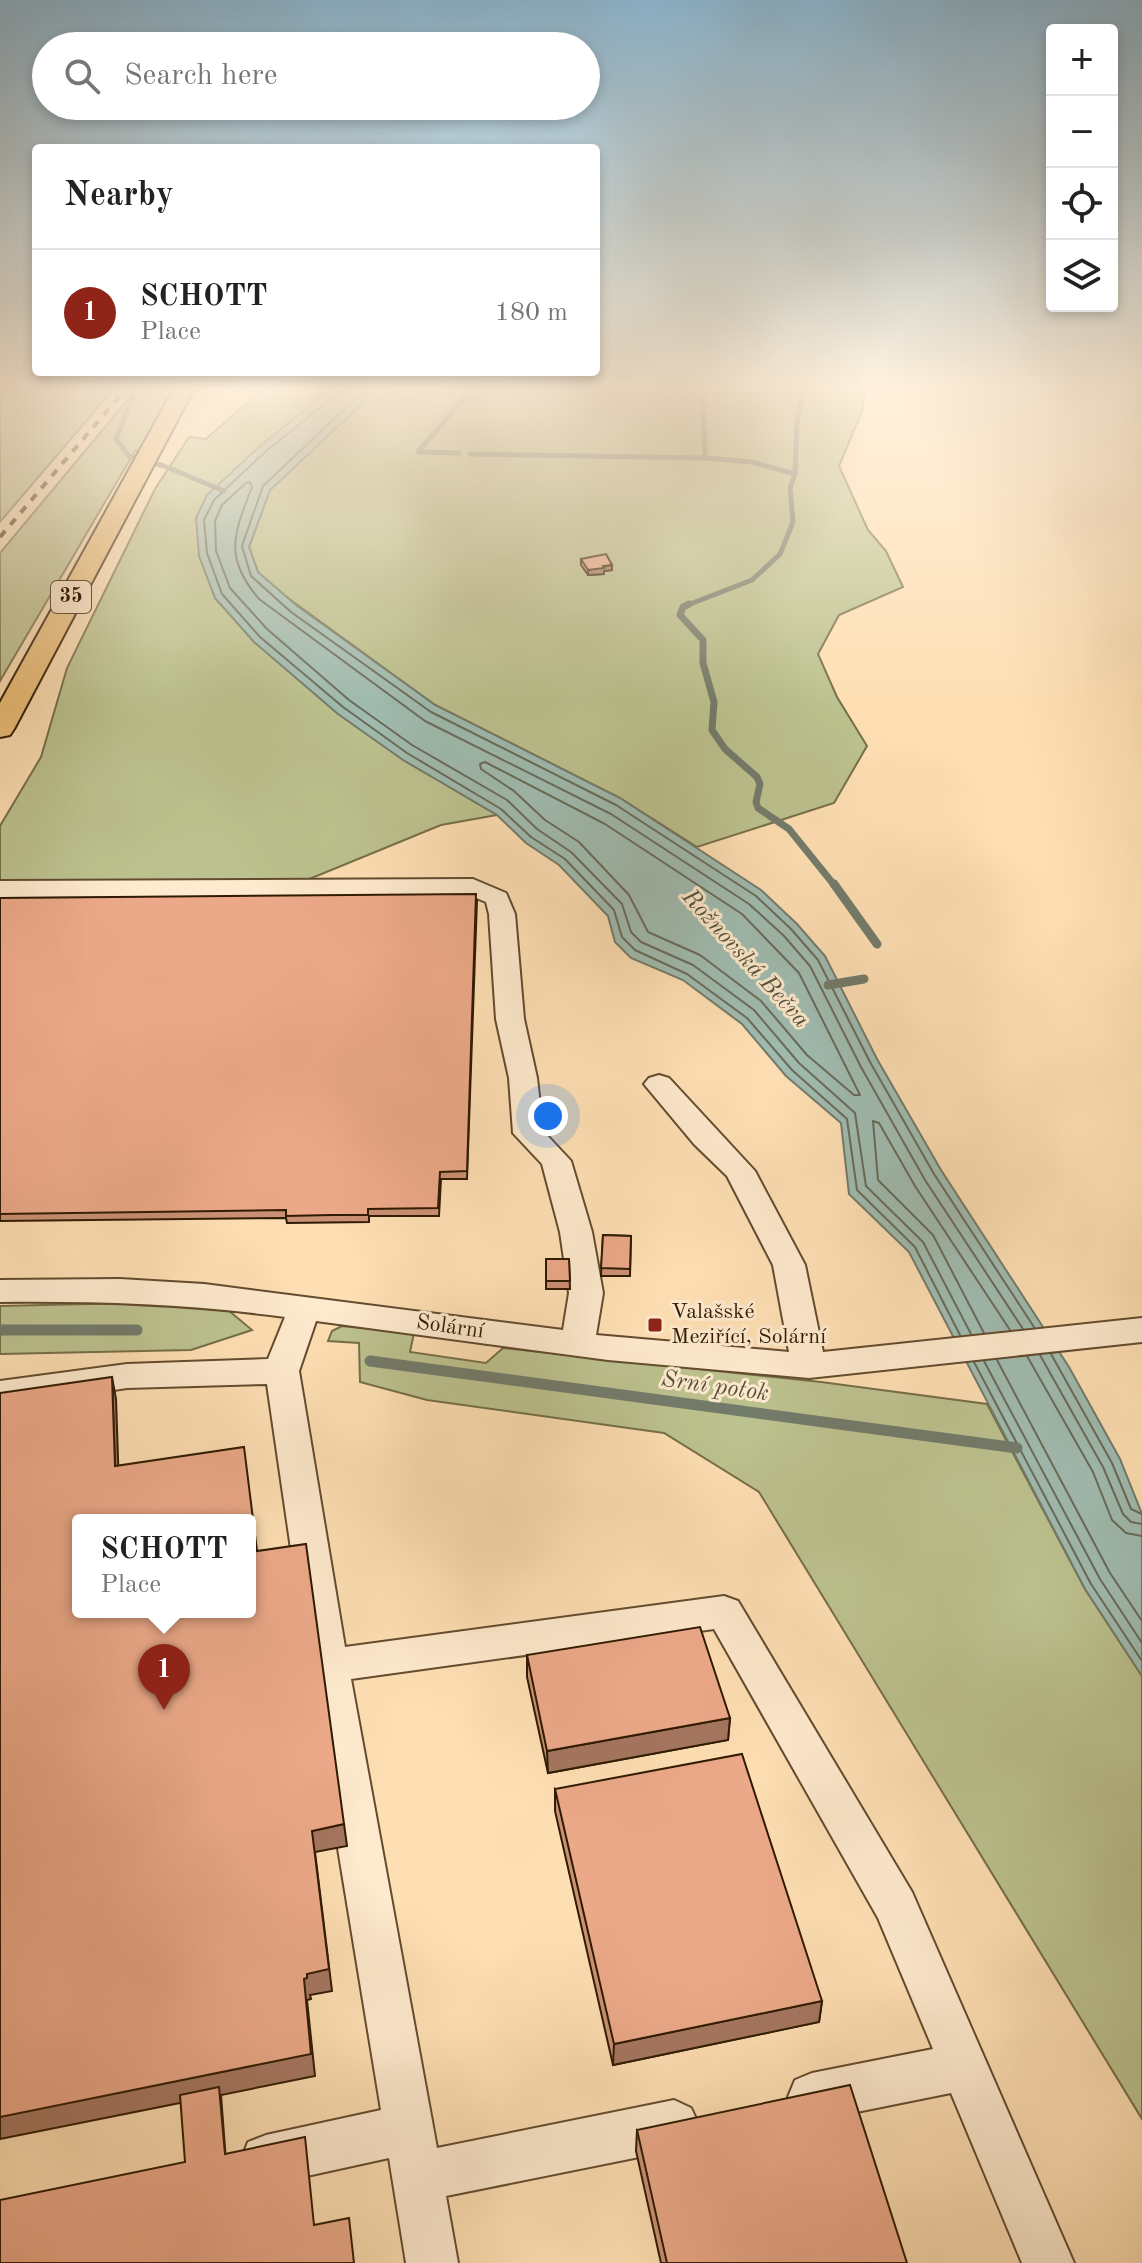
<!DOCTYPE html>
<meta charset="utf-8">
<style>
body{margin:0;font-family:"Old Standard TT",serif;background:#f2f2f2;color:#222}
.controls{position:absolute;right:24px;top:24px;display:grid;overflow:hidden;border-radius:8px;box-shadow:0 4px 12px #0003}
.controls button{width:72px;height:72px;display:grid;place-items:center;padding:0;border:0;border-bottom:2px solid #e0e0e0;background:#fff;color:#222;font:40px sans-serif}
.you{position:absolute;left:548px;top:1116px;width:28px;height:28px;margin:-20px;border:6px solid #fff;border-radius:50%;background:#1a73e8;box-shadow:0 0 0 12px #1a73e833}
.badge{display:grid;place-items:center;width:52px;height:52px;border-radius:50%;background:#8f2418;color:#fff;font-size:26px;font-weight:700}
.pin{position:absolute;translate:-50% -66px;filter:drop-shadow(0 2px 4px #0008)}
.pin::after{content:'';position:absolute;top:42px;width:28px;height:24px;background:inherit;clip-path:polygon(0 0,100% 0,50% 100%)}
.popup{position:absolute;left:72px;top:1514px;width:184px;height:104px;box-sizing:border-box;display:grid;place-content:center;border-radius:8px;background:#fff;filter:drop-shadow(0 2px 6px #0005);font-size:26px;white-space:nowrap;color:#767676}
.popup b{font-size:30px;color:#222}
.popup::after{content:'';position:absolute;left:50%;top:100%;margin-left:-16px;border:16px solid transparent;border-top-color:#fff}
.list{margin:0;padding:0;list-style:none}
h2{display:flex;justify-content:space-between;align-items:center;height:104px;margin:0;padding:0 32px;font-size:34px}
h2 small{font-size:26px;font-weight:400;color:#767676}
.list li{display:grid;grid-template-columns:52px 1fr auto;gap:24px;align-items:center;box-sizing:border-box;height:128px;padding:0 32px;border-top:2px solid #e0e0e0}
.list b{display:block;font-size:30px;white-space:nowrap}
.list p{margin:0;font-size:26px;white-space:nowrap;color:#767676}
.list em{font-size:26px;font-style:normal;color:#767676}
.icon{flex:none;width:44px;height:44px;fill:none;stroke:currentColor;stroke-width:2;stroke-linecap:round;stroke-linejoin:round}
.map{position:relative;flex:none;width:1142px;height:2263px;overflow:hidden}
.search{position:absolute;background:#fff;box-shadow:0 4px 12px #0003;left:32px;top:32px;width:568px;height:88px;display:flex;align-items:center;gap:20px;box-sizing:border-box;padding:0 28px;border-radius:44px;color:#767676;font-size:30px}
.panel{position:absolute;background:#fff;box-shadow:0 4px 12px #0003;left:32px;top:144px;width:568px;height:232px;border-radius:8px}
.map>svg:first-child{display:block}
.green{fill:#bcc28f;stroke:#766e48;stroke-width:2}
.water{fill:#a0bcb1;stroke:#737b6b;stroke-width:2}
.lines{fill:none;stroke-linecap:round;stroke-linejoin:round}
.shore{stroke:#686b5a;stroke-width:2}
.stream-far3{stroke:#737b6b;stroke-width:5}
.stream-far2{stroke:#737b6b;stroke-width:7}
.stream-far1{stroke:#737b6b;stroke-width:9}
.stream{stroke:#737b6b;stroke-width:11}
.minor-casing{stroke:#634b2e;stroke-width:4}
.major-casing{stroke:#2f1a02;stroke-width:4}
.minor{fill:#feeace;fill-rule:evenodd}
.major{fill:#efc07a;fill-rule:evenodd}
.rail{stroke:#2f1a02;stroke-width:4;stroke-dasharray:8 8;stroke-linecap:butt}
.wall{fill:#cb9176;stroke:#2f1a02;stroke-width:2}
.shaded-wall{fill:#a57660;stroke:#2f1a02;stroke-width:2}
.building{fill:#eca989;stroke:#2f1a02;stroke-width:2;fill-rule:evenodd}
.poi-dot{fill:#8f2418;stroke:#feeace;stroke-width:3}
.labels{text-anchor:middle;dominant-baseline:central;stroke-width:6;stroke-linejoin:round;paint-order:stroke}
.shield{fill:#feeace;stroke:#6d583f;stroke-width:2}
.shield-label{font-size:20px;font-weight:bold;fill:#2f1a02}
.poi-label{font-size:22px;fill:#2f1a02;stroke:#feeace;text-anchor:start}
.street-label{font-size:22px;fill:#2f1a02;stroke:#feeace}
.water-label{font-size:24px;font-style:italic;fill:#57533f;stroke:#feeace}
</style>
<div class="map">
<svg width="1142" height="2263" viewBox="0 0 1142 2263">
<rect width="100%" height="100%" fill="#fedfb3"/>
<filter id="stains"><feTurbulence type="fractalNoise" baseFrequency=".0025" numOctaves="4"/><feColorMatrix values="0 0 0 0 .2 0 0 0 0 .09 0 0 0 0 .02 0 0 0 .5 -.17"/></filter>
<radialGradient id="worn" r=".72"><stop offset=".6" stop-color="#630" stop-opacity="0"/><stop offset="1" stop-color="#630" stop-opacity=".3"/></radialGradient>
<path class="green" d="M0 385H117L0 522Z
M140 385H177L144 448 135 451 0 681V553Z
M267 385H336L309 408 215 598C296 690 391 753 497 815L441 825 307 880H0V826L41 757 67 668 155 489 189 437 206 439Z
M382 385H866L862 411 839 466 868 530 886 551 903 587 839 615 818 654 837 697 867 746 834 803 697 847 620 798 435 705 270 585 258 572 249 547 270 490Z
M132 1303 228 1310 252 1330 191 1350 0 1354V1306Z
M342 1326 414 1333 410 1352 486 1363 503 1348 821 1382 987 1404 1085 1589 1142 1676V2119L759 1492 664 1433 427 1400 360 1382 359 1343 328 1341 332 1331Z"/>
<path class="water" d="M336 385H382L270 490 249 547 258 572 296 605 435 705 620 798 761 890 797 924 825 956 877 1059 941 1170 1069 1367 1120 1459 1142 1514V1676L1085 1589 909 1252 849 1194 841 1123 786 1076 742 1024 683 980 631 958 615 942 608 916 559 865 526 843 497 815 403 760 338 714 254 642 215 598 199 556 196 518 207 495 260 446Z"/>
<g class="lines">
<path class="shore" d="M340 385 337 394 265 452 214 500 204 520 207 553 222 594 260 637 343 707 407 753 501 809 531 837 565 859 614 910 622 937 635 950 687 974 747 1018 792 1070 847 1119 857 1190 915 1247 960 1335
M370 385 263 486 242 546 251 576 291 612 431 712 616 805 756 896 791 929 818 960 870 1062 934 1174 1034 1327
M485 762 605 824 742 914 799 973 860 1095H854L807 1055 761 1001 700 955 648 932 629 895 579 842 545 820 514 791 481 769 480 764Z
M984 1333 933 1235 878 1180 873 1121 879 1123 915 1186 1010 1330
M971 1334 923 1242 866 1186 855 1113 799 1063 754 1010 693 965 641 942 631 932 622 904 571 852 537 829 507 800 412 745 349 700 267 629 230 588 216 551 215 521 222 505 246 483 250 482 252 487C234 534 223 557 259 599L425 721 611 814 749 904 784 936 810 966 861 1067 925 1180 1023 1329
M1051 1354 1112 1463 1131 1509 1142 1514
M1040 1355 1103 1467 1123 1514 1131 1522 1142 1524
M1027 1356 1093 1472 1112 1520 1126 1533 1142 1536
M997 1360 1110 1573 1142 1621
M984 1361 1100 1579 1142 1643
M974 1362 1091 1584 1142 1661"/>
<path class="stream-far3" d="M660 385 702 386
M702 385 705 458
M131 394 133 396 116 439 129 456 164 466 224 491
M459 453 418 452 476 385
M470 454 705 458 752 462 795 474
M685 606 752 580 780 554 793 522 790 488 795 474 797 421 804 385"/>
<path class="stream-far2" d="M689 604 683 607 680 615 703 640V663L714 702 712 730 725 749 757 777 760 784 756 802 758 808 789 829 835 886"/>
<path class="stream-far1" d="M834 884 877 944
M828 985 864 979"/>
<path class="stream" d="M0 1330H137
M370 1361 1017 1448"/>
<g class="minor-casing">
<path id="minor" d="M473 879 506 893 515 914 524 1019 537 1078 543 1131 571 1161 592 1232 603 1293 596 1335 789 1352 773 1265 727 1176 694 1144 644 1084 649 1078 659 1075 669 1078 755 1171 805 1265 823 1352 1142 1318V1342L809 1378 608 1360 316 1321 299 1371 345 1647 724 1596 738 1601 912 1892 1074 2263H1022L951 2093 812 2121 795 2114 788 2097 795 2080 812 2073 933 2049 878 1918 714 1629 351 1679 437 2148 674 2100 691 2108 699 2125 691 2142 674 2150 446 2196 458 2263H406L389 2158 266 2185 248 2178 241 2160 248 2142 266 2135 381 2110 308 1666 267 1384 127 1388 0 1407V1381L127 1364 268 1359 285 1317C189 1304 96 1301 0 1302V1280L120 1279 204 1284 563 1330 569 1293 560 1232 542 1164 513 1133 509 1078 496 1019 489 914 486 902 469 895 0 897V881Z"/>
</g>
<g class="major-casing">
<path id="major" d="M176 385H196L14 729 10 735 0 737V703Z"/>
</g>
<use href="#minor" class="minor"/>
<use href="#major" class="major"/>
<path class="rail" d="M0 537 129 385"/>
</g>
<path class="wall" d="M581 559 612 570 604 571V574L588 575 581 565Z
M0 898 477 900 467 1179H441L439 1216H369V1222L287 1223 286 1218 0 1221Z
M603 1235 631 1236 630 1276H601Z
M546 1259H569L570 1289H546Z
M527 1655 730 1718 728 1740 548 1773 527 1677Z
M555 1789 822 2001 819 2022 613 2065 555 1811Z
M637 2130 907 2263H661L636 2151Z"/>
<path class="shaded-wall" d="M612 565V570L604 571V574L588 575V570Z
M112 1377 116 1399 119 1488 115 1466Z
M730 1718 728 1740 548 1773 547 1751Z
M344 1824 347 1846 315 1852 332 1991 310 1995 311 1999 307 2000 315 2076 221 2095 226 2161 220 2095 0 2139V2117L304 1979 307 1974 312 1831Z
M822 2001 819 2022 613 2065 614 2044Z"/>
<path class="building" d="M606 554 612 565 603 566 604 568 588 570 581 559Z
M476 894 467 1171 440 1172 438 1208 368 1209V1215H332L286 1216V1210L0 1214V898Z
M603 1235 631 1236 630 1269 601 1268Z
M546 1259H569L570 1281H546Z
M112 1377 115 1466 244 1447 257 1551 306 1544 344 1824 312 1831 329 1969 307 1974V1978L304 1979 311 2054 0 2117V1393ZM78 1520H250V1612H78Z
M700 1627 730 1718 547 1751 527 1655Z
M742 1754 822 2001 614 2044 555 1789Z
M850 2085 907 2263H667L637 2130Z
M219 2087 225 2154 305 2137 314 2225 349 2218 354 2263H0V2200L185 2162 180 2095Z"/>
<linearGradient id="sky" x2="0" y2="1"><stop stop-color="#8bb7d2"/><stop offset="0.55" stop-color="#fff1dd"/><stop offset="1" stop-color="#fff1dd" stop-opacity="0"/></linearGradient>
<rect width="1142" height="702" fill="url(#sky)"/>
<rect class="poi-dot" x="647" y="1317" width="16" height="16" rx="4"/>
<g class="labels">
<rect class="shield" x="51" y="581" width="40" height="32" rx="6"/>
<g class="shield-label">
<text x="71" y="597">35</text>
</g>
<g class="poi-label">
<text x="671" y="1312">Valašské<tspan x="671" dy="25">Meziřící, Solární</tspan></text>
</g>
<g class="street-label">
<text transform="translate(450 1327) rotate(8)">Solární</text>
</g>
<g class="water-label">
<text transform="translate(745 959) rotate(48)">Rožnovská Bečva</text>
<text transform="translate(715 1387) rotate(8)">Srní potok</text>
</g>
</g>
<rect width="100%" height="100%" filter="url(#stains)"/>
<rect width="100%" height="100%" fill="url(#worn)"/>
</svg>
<div class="controls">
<button>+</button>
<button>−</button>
<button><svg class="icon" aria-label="locate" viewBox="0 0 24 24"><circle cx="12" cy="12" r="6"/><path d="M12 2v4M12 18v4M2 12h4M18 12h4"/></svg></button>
<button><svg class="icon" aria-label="layers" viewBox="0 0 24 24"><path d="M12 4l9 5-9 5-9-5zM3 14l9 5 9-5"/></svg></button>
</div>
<div class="you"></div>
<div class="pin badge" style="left:164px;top:1710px">1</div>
<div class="popup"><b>SCHOTT</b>Place</div>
<div class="search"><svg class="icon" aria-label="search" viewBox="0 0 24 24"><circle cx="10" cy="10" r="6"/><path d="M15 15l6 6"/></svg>Search here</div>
<section class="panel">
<h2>Nearby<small></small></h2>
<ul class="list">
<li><span class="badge">1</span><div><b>SCHOTT</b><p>Place</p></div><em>180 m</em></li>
</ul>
</section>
</div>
